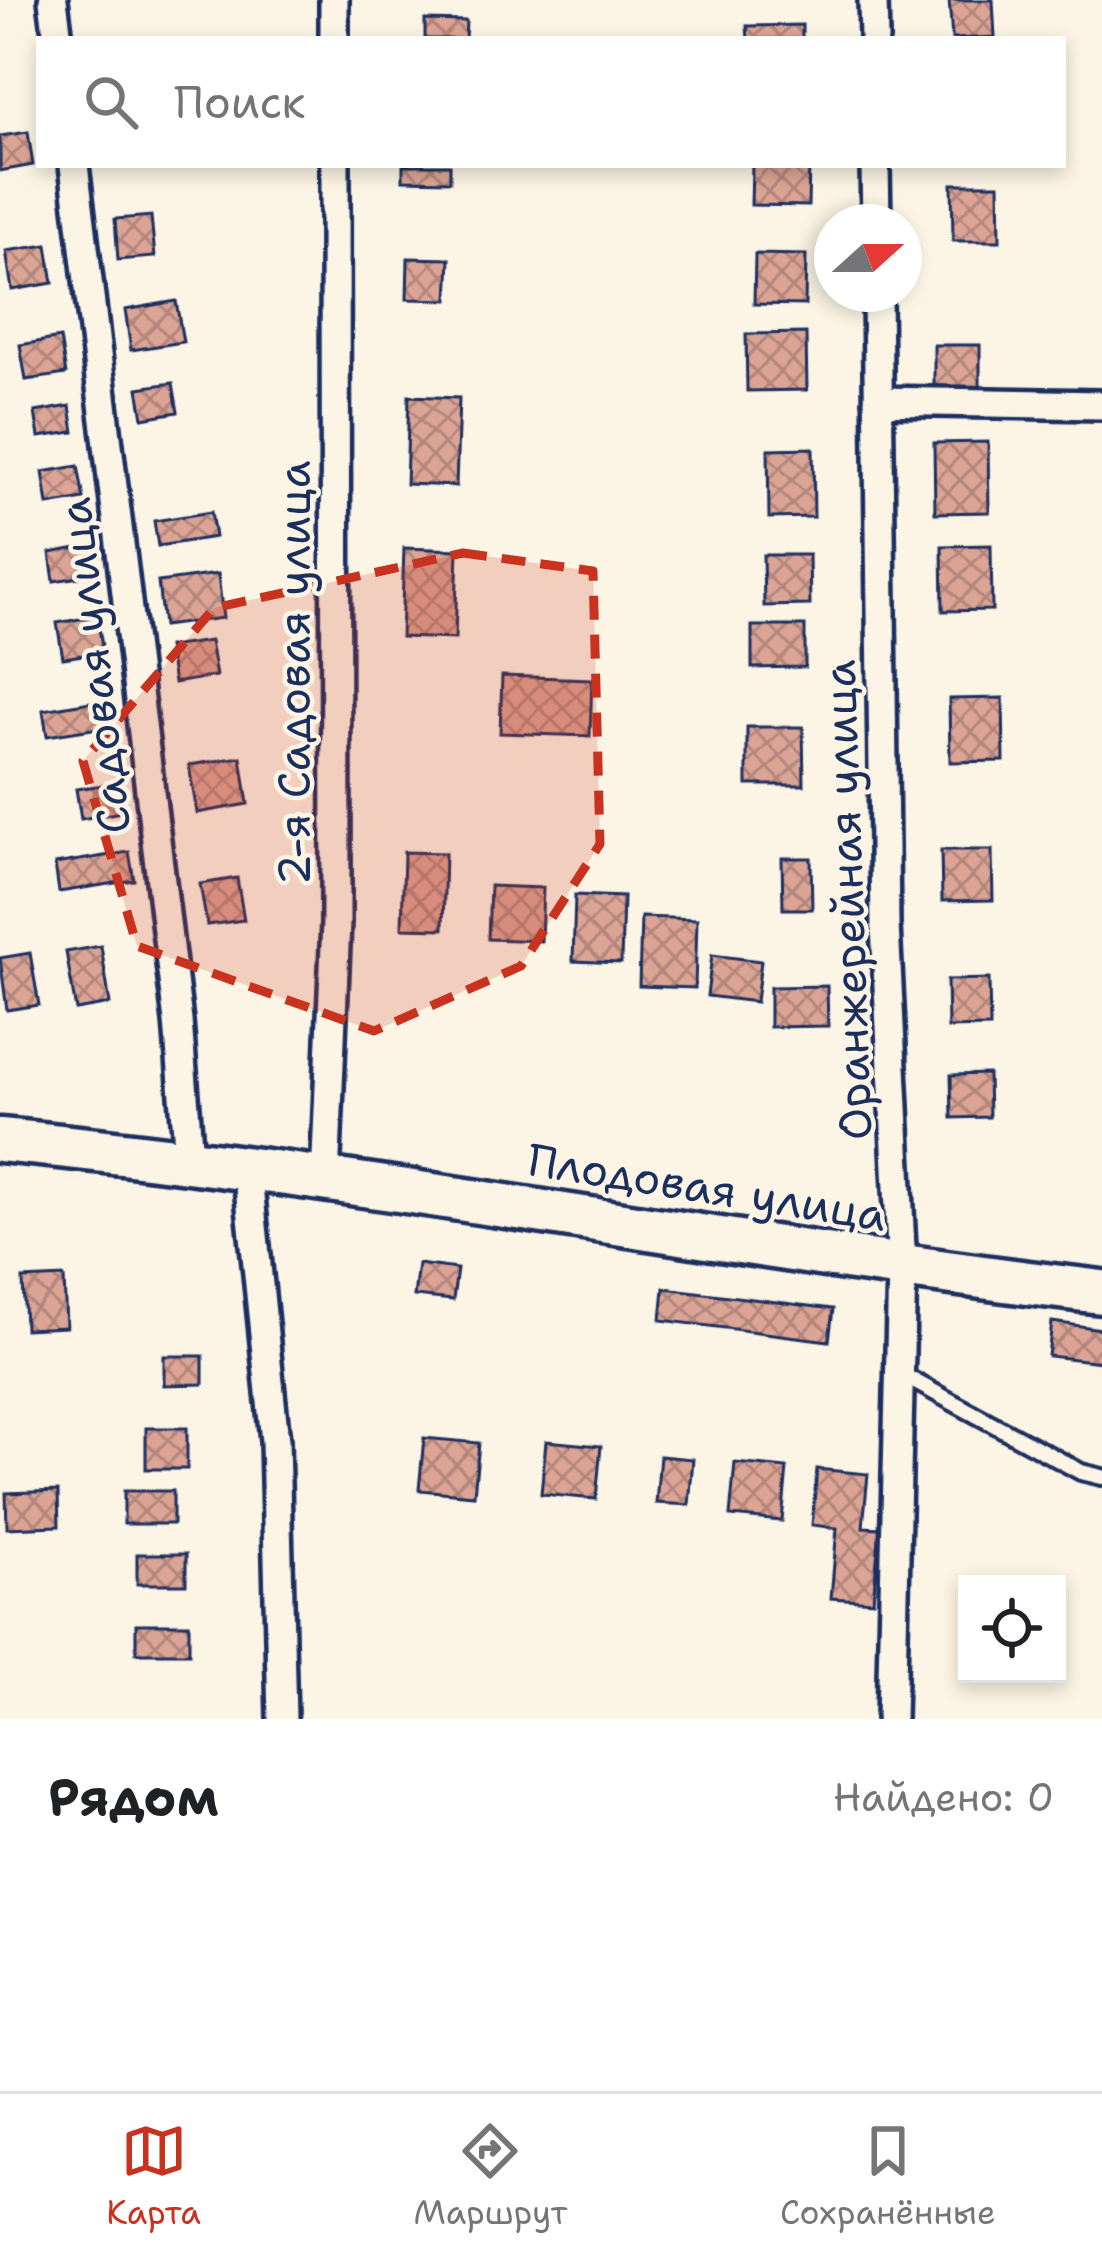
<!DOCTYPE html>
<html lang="ru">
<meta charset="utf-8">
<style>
body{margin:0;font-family:"Shantell Sans",sans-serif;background:#f2f2f2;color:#202124}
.controls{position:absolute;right:36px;bottom:36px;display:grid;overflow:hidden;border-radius:0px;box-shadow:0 6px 18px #0003}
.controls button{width:108px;height:108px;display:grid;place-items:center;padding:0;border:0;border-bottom:3px solid #e0e0e0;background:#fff;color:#202124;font:60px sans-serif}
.compass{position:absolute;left:814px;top:204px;width:108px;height:108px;border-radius:50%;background:#fff;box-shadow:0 6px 18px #0003;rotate:69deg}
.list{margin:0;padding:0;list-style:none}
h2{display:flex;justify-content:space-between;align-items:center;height:156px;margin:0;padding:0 48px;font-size:51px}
h2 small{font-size:39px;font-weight:400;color:#757577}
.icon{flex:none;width:66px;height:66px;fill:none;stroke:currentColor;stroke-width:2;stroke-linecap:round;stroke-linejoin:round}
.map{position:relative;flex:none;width:1102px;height:1719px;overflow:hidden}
.search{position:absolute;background:#fff;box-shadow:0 6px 18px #0003;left:36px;right:36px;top:36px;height:132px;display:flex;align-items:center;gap:30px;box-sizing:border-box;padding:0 42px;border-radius:0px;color:#757577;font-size:45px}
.sheet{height:372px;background:#fff}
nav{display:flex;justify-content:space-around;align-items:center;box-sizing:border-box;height:168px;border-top:3px solid #e0e0e0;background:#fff;font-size:33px;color:#757577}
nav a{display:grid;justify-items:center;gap:6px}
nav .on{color:#c8321e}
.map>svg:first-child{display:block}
.building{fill:url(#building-cross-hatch);stroke:#1b2f5e;stroke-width:3}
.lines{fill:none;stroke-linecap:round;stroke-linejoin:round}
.lane-casing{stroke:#1b2f5e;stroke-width:22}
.street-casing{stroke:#1b2f5e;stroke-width:36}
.primary-casing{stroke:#1b2f5e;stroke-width:51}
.lane{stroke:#fcf5e5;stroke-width:14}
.street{stroke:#fcf5e5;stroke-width:27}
.primary{stroke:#fcf5e5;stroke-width:42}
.marked{fill:#c8321e;fill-opacity:0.2;stroke:#c8321e;stroke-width:9;stroke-dasharray:24 15;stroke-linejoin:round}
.labels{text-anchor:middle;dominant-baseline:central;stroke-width:9;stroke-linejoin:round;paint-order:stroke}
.street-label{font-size:45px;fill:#1b2f5e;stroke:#fcf5e5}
</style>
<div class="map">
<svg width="1102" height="1719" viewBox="0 0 1102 1719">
<defs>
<pattern id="building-cross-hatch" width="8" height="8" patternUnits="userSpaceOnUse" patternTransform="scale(3)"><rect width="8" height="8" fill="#dca494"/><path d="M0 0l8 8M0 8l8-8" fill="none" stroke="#b2867c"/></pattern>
</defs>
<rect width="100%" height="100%" fill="#fcf5e5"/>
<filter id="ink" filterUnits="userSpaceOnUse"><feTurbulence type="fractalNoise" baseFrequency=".00833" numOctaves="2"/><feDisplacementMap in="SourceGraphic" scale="24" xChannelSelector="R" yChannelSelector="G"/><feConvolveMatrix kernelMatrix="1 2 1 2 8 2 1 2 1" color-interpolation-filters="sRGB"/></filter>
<g filter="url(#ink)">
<path class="building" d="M949 0H993L995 37 952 39Z
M425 20 466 21 465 39H425Z
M802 25V39H748L747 26Z
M28 132 33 165 0 171V136Z
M403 165H450V181L403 180Z
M752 165H809L808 206 751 205Z
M952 184H999L1000 241H953Z
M151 216 155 257 118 260 115 219Z
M47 245 53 283 12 290 6 251Z
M755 254 806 255 805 305 754 304Z
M408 258 450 259 448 300 407 299Z
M176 301 183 342 131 350 125 310Z
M806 333 807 390 747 391 746 334Z
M60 338 66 374 26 380 20 345Z
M934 345H980V392H934Z
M173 383 178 412 143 418 138 388Z
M409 396 459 398 456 486 406 484Z
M70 406 74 432 39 437 35 412Z
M988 442 989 512 935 513 934 443Z
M813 448 814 517 769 518 768 449Z
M78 466 84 499 48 505 43 472Z
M211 512 215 537 158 546 154 521Z
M991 545 992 610 943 611 942 546Z
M88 546 92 575 54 581 50 553Z
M404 548 458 550 455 639 401 637Z
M763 555H809L810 605 764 606Z
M218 574 223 618 163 626 158 582Z
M97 616 103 652 63 658 57 623Z
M752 626H805V667L752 668Z
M210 641 216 676 174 683 168 647Z
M502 676 592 679 590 736 500 733Z
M1003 698 1004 761 950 762 949 699Z
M108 699 112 726 47 736 43 710Z
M747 727H803L804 785H747Z
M241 757 248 804 197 813 189 765Z
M117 783 122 812 81 819 76 789Z
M941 850H992L993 900 942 901Z
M129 852 134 880 59 892 55 864Z
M404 852 445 853 443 929 402 928Z
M782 858H811L812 909H783Z
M237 878 244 920 207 925 200 884Z
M490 886 543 888 541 941 488 939Z
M575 895 623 897 621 963 573 961Z
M641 917 697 919 695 988 639 986Z
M101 946 110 1004 76 1010 66 952Z
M30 953 39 1005 7 1010 0 958Z
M712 955 761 961 756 1002 707 996Z
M989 979 990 1027 948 1028 947 980Z
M827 986 828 1026 770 1027V987Z
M988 1074 989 1117 952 1118 951 1075Z
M418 1264 457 1269 453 1300 414 1296Z
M64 1277 66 1327 25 1329 23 1279Z
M664 1288 833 1309 829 1341 661 1320Z
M1052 1322 1102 1329V1362L1048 1356Z
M164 1356H203V1384L164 1385Z
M146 1428H187V1469H146Z
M424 1438 479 1443 474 1495 419 1490Z
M546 1441 601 1446 596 1499 541 1494Z
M660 1456 693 1459 689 1505 656 1503Z
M735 1463 787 1468 782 1521 730 1516Z
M817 1469 868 1474 863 1527 880 1528 873 1601 831 1598 837 1528 812 1525Z
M58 1491 59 1526 7 1528 6 1493Z
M124 1491H173V1524H124Z
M137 1554H186V1584H137Z
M136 1624H189V1653H136Z"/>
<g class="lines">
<g class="lane-casing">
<path id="lane" d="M899 1373 1081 1472 1102 1477"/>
</g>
<g class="street-casing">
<path id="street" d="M53 0 58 39
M334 0V39
M873 0 874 39
M74 165 178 1021 189 1158
M875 165 876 222
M877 294 885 925 902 1269 891 1719
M878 401 1102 405
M247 1167 275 1441 282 1719
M325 1181 336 922 335 165"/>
</g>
<g class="primary-casing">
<path id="primary" d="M0 1140C369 1175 734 1249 1102 1292"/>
</g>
<use href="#lane" class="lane"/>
<use href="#street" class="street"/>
<use href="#primary" class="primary"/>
</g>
</g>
<path class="marked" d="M463 553 593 571 600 844 521 966 374 1031 137 946 83 761 214 608Z"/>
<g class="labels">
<g class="street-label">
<text transform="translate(94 666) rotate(-97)">Садовая улица</text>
<text transform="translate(294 673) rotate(-90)">2-я Садовая улица</text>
<text transform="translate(847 900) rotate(-92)">Оранжерейная улица</text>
<text transform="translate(707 1187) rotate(9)">Плодовая улица</text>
</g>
</g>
</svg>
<div class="controls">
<button><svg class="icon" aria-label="locate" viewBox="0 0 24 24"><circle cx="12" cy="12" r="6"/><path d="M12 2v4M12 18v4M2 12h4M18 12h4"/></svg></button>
</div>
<svg class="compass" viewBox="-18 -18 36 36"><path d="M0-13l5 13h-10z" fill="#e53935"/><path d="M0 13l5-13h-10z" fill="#757577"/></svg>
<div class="search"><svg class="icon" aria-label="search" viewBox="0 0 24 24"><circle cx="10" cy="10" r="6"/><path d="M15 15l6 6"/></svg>Поиск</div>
</div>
<section class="sheet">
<h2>Рядом<small>Найдено: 0</small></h2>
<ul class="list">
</ul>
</section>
<nav>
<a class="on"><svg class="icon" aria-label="map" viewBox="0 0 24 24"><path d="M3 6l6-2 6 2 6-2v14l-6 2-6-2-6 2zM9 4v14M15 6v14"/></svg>Карта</a>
<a><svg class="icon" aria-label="directions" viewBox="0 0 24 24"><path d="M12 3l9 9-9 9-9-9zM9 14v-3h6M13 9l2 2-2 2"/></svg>Маршрут</a>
<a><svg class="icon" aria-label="saved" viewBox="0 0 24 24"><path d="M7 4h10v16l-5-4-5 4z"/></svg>Сохранённые</a>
</nav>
